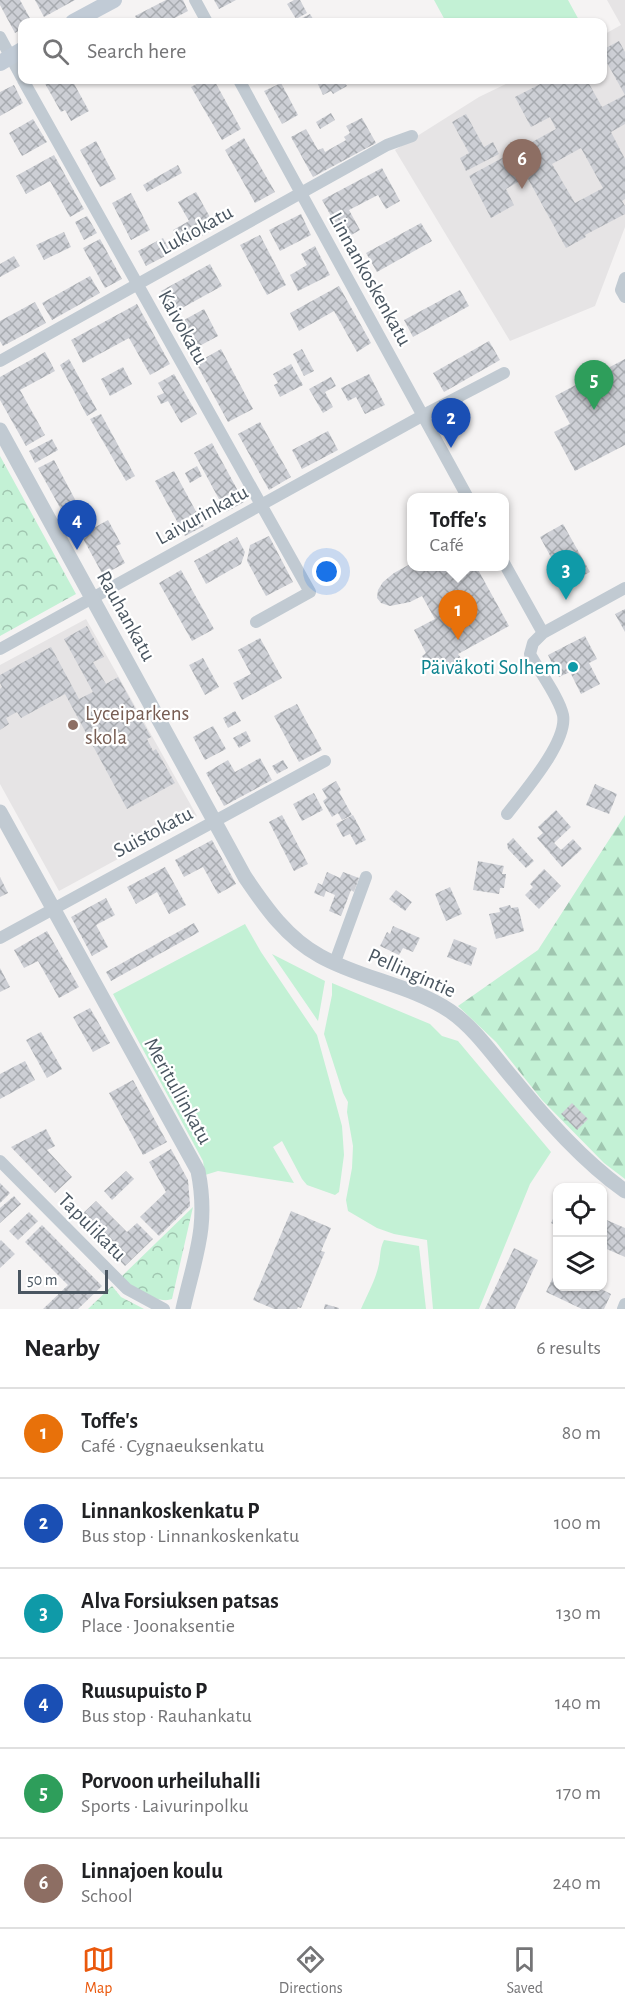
<!DOCTYPE html>
<meta charset="utf-8">
<style>
body{margin:0;font-family:"Alegreya Sans",sans-serif;background:#f2f2f2;color:#202124}
.controls{position:absolute;right:18px;bottom:18px;display:grid;overflow:hidden;border-radius:12px;box-shadow:0 2px 4px #0004}
.controls button{width:54px;height:54px;display:grid;place-items:center;padding:0;border:0;border-bottom:2px solid #e0e0e0;background:#fff;color:#202124;font:30px sans-serif}
.scale{position:absolute;left:18px;bottom:15px;width:90px;box-sizing:border-box;padding-left:6px;border:3px solid #4a5661;border-top:0;font-size:16px;line-height:21px;white-space:nowrap;color:#4a5661;-webkit-text-stroke:4px #fff;paint-order:stroke}
.you{position:absolute;left:327px;top:572px;width:21px;height:21px;margin:-15px;border:4px solid #fff;border-radius:50%;background:#1a73e8;box-shadow:0 0 0 9px #1a73e833}
.badge{display:grid;place-items:center;width:39px;height:39px;border-radius:50%;background:#ea580c;color:#fff;font-size:20px;font-weight:700}
.pin{position:absolute;translate:-50% -50px;filter:drop-shadow(0 2px 3px #0008)}
.pin::after{content:'';position:absolute;top:32px;width:21px;height:18px;background:inherit;clip-path:polygon(0 0,100% 0,50% 100%)}
.popup{position:absolute;left:407px;top:493px;width:102px;height:78px;box-sizing:border-box;display:grid;place-content:center;border-radius:12px;background:#fff;filter:drop-shadow(0 2px 4px #0005);font-size:20px;white-space:nowrap;color:#757577}
.popup b{font-size:22px;color:#202124}
.popup::after{content:'';position:absolute;left:50%;top:100%;margin-left:-12px;border:12px solid transparent;border-top-color:#fff}
.list{margin:0;padding:0;list-style:none}
h2{display:flex;justify-content:space-between;align-items:center;height:78px;margin:0;padding:0 24px;font-size:26px}
h2 small{font-size:20px;font-weight:400;color:#757577}
.list li{display:grid;grid-template-columns:39px 1fr auto;gap:18px;align-items:center;box-sizing:border-box;height:90px;padding:0 24px;border-top:2px solid #e0e0e0}
.list b{display:block;font-size:22px;white-space:nowrap}
.list p{margin:0;font-size:20px;white-space:nowrap;color:#757577}
.list em{font-size:20px;font-style:normal;color:#757577}
.icon{flex:none;width:33px;height:33px;fill:none;stroke:currentColor;stroke-width:2;stroke-linecap:round;stroke-linejoin:round}
.map{position:relative;flex:none;width:625px;height:1309px;overflow:hidden}
.search{position:absolute;background:#fff;box-shadow:0 2px 4px #0004;left:18px;right:18px;top:18px;height:66px;display:flex;align-items:center;gap:15px;box-sizing:border-box;padding:0 21px;border-radius:12px;color:#757577;font-size:22px}
.sheet{height:618px;background:#fff}
nav{display:flex;justify-content:space-around;align-items:center;box-sizing:border-box;height:84px;border-top:2px solid #e0e0e0;background:#fff;font-size:16px;color:#757577}
nav a{display:grid;justify-items:center;gap:3px}
nav .on{color:#ea580c}
.map>svg:first-child{display:block}
.education{fill:#e6e4e5}
.grass{fill:#c3f1d5}
.forest{fill:url(#forest-firs)}
.park{fill:url(#park-crowns)}
.building{fill:url(#building-cross-hatch);fill-rule:evenodd}
.lines{fill:none;stroke-linecap:round;stroke-linejoin:round}
.minor{stroke:#c1cad2;stroke-width:12}
.tertiary{stroke:#c1cad2;stroke-width:15}
.secondary{stroke:#c1cbd6;stroke-width:16}
.culture-dot{fill:#0f9aa8;stroke:#fff;stroke-width:2}
.education-dot{fill:#8d6e63;stroke:#fff;stroke-width:2}
.labels{text-anchor:middle;dominant-baseline:central;stroke-width:4.5;stroke-linejoin:round;paint-order:stroke}
.street-label{font-size:21px;fill:#4a5661;stroke:#fff}
.culture-label{font-size:21px;fill:#0d838f;stroke:#fff;text-anchor:end}
.education-label{font-size:21px;fill:#785e54;stroke:#fff;text-anchor:start}
</style>
<div class="map">
<svg width="625" height="1309" viewBox="0 0 625 1309">
<defs>
<pattern id="forest-firs" width="22" height="20" patternUnits="userSpaceOnUse" patternTransform="scale(1.5)"><rect width="22" height="20" fill="#c3f1d5"/><path d="M5 1l3.5 6h-7zM16 11l3.5 6h-7z" fill="#a0c6b0"/></pattern>
<pattern id="park-crowns" width="20" height="18" patternUnits="userSpaceOnUse" patternTransform="scale(1.5)"><rect width="20" height="18" fill="#c3f1d5"/><path d="M2 6a3 3 0 1 1 6 0M12 15a3 3 0 1 1 6 0" fill="none" stroke="#a0c6b0"/></pattern>
<pattern id="building-cross-hatch" width="8" height="8" patternUnits="userSpaceOnUse" patternTransform="scale(1.5)"><rect width="8" height="8" fill="#cdcfd5"/><path d="M0 0l8 8M0 8l8-8" fill="none" stroke="#a8abb0"/></pattern>
</defs>
<rect width="100%" height="100%" fill="#f5f3f3"/>
<path class="education" d="M607 0H625V227L595 306 510 341 395 150 479 97 514 80H602L603 35 621 25Z
M86 619 197 816 59 891 0 784V665Z"/>
<path class="grass" d="M434 0H568L580 22H446Z
M245 924 261 952 317 1035 342 1126 344 1155 339 1192 335 1195 307 1185 302 1179 282 1141 273 1147 294 1183 218 1171 205 1175 203 1161 113 994Z
M272 954 325 981 318 1021Z
M332 983 430 1024 442 1036 458 1041 551 1152 530 1184 479 1309H433L427 1240 394 1234 377 1228 348 1211 346 1200 352 1168 353 1146 347 1112 348 1102 343 1093 324 1034 332 995Z
M384 1240 419 1246 426 1309H361C367 1295 374 1283 378 1268 381 1258 379 1250 384 1240Z"/>
<path class="forest" d="M625 815V1179L604 1163 542 1100 496 1042 458 1006 538 950Z"/>
<path class="park" d="M0 456 76 594 0 636Z
M193 1207 172 1299C158 1305 131 1286 121 1277Z
M112 1286 121 1297 144 1309H88Z"/>
<path class="building" d="M0 0H20L32 22H22V29L15 33 0 5Z
M35 0H75L44 17Z
M166 0H183L188 11 167 22H138L135 16Z
M214 0H236L219 9Z
M294 0H300L307 13 296 19 287 4Z
M310 14 315 22H299L298 20Z
M619 41 625 52V124L611 132 625 159V199L622 201 625 206V214L585 235 586 237 566 248 527 177 506 189 514 205 491 218 469 176 556 129 550 117 531 127 515 97 548 80H587L602 107 625 95 602 54V50ZM581 148 603 188 575 203 552 164Z
M43 80H72L89 111 71 121 65 110 61 112Z
M204 80H214L241 129 222 140 191 87Z
M316 80H343L347 86 333 94 331 91 323 95Z
M281 83 298 115 282 124 264 91Z
M14 85 23 103 0 116V92Z
M331 113 335 120 320 129 316 122Z
M466 114 484 147 493 142 499 154 466 171 460 158 469 153 452 122Z
M362 118 376 143 313 177 291 137 306 129 318 150 323 148 325 152 346 140 344 137 350 133 346 126Z
M33 119 47 142 22 156 9 133Z
M244 138 275 192 255 203 225 150Z
M96 141 116 179 100 187 80 150Z
M54 155 84 209 70 217 50 181 26 194 16 176Z
M178 165 182 173 147 192 143 185Z
M382 168 400 201 386 209 378 195 349 210 360 230 344 239 322 200Z
M196 192 216 228 182 247 173 230 189 221 178 202Z
M131 193 150 230 131 240 112 203Z
M301 214 311 235 280 251 269 230Z
M87 216 97 233 84 240 75 222Z
M421 223 432 241 377 272 366 253Z
M64 232 71 247 44 260 36 245Z
M260 235 286 285 267 295 240 245Z
M163 238 171 253 146 266 138 251Z
M100 239 122 279 105 288 83 248Z
M315 246 330 275 298 291 290 275 307 265 301 254Z
M14 256 20 266 0 277V264Z
M210 264 222 286 173 313 161 291Z
M90 276 100 293 52 320 42 303Z
M339 286 371 343 357 352 334 311 299 331 290 313Z
M460 290 469 306 413 337 404 320Z
M35 302 46 323 3 346 0 341V321Z
M137 304 170 364 150 375 129 338 83 363 71 340Z
M204 309 218 336 192 350 180 330 188 326 184 320Z
M489 341 500 360 444 392 433 373Z
M221 349 253 409 228 422 196 363Z
M302 349 314 371 304 376 293 354Z
M45 352 55 371 20 390 45 435 26 446 0 400V377Z
M69 359 97 410 87 416 60 365Z
M625 359V445L575 471 554 432 570 424 555 396Z
M291 364 303 385 280 397 274 385 278 383 273 374Z
M123 367 132 384 110 396 101 379Z
M174 374 197 414 181 423 168 401 161 404 157 396 164 393 158 383Z
M369 374 385 405 365 414 356 397 348 401 341 388Z
M331 377 336 386 325 392 333 407 323 413 309 389Z
M101 414 135 476 126 481 90 419Z
M260 422 291 477 269 490 238 434Z
M328 431 338 450 302 469 292 450Z
M52 439 58 450 35 463 29 451Z
M212 443 244 502 226 512 194 453Z
M54 460 78 505 63 513 38 468Z
M197 466 202 476 190 483 185 473Z
M174 471 204 526 185 536 155 481Z
M108 520 121 544 116 546 125 563 103 575 81 535Z
M563 524 590 572 566 585 540 537Z
M269 536 293 582 266 596 247 561 250 545Z
M237 537 245 552 241 564 206 584 194 561Z
M412 563V566H476L509 626 458 654 461 658 432 674 422 656 426 653 414 630 435 619 422 596 410 602 390 606 381 603 377 598 378 590 383 582 394 573Z
M181 570 214 629 192 641 159 583Z
M625 609V632L615 614Z
M87 626 104 657 93 662 106 684 118 677 151 737 147 739 153 751 156 749 175 783 127 809 65 694 21 718 17 712 6 718 9 724 0 730V689L2 687 0 683V675L51 647 79 699 93 692 64 639Z
M585 636 597 659 589 663 600 684 581 694 570 672 559 677 548 655Z
M260 638 282 678 242 700 233 683 251 674 238 650Z
M203 658 219 687 205 695 189 665Z
M297 704 322 750 299 762 274 716Z
M235 711 241 721 228 728 223 718Z
M213 726 226 749 205 760 193 737Z
M246 731 251 741 239 748 233 738Z
M260 758 272 780 224 806 206 773 228 760 235 772Z
M283 760 288 768 277 774 272 766Z
M336 781 341 790 339 792 352 815 342 820 338 813 332 817 323 801 327 798 322 789Z
M595 784 617 794 609 814 586 805Z
M314 793 323 810 302 821 293 804Z
M556 810 571 827 554 843 561 850 573 839 582 849 562 867 537 838 543 833 538 827Z
M282 815 308 864 294 871 269 822Z
M353 815 366 840 356 845 350 834 343 837 336 824Z
M513 838 534 861 526 868 508 849 507 844Z
M212 840 236 884 218 894 203 867 184 877 175 860Z
M478 861 504 866 502 874H506L504 888H500L499 894 473 890Z
M165 867 186 905 169 914 157 892 136 904 127 887Z
M544 869 561 886 539 909 525 895 533 887 530 884Z
M327 872 340 878 343 872 359 878 354 892 351 890 341 916 329 911 335 895 326 891 324 897 314 893 318 883 322 885Z
M0 877 8 893 0 897Z
M450 887 462 914 446 921 435 894Z
M396 890 412 902 405 911 389 899Z
M106 898 115 915 96 925 108 947 92 956 71 917Z
M510 905 511 908 518 907 524 931 496 939 489 914 500 912 499 908Z
M194 923 199 932 111 981 106 972Z
M393 926 420 938 413 952 403 948 399 955 380 946 387 932 390 934Z
M47 931 79 987 59 998 38 961 24 968 14 950Z
M454 939 477 948 471 966 447 957Z
M0 968 10 987 0 992Z
M90 1008 110 1043 93 1052 73 1017Z
M41 1032 62 1069 47 1078 26 1040Z
M25 1061 35 1080 0 1099V1074Z
M133 1080 167 1142 143 1155 109 1093Z
M572 1103 588 1119 577 1130 561 1114Z
M46 1129 55 1146 47 1150 72 1177 55 1193 11 1147Z
M171 1149 188 1180 190 1206 159 1236 140 1217 166 1192 149 1162Z
M126 1171 134 1179 112 1200 104 1191Z
M0 1183 10 1193 0 1203Z
M14 1196 21 1204 0 1223V1208Z
M96 1201 127 1232 137 1223 153 1239 125 1266 78 1218Z
M558 1208V1226L551 1223Z
M291 1211 331 1228 321 1251 325 1252 301 1308 298 1307 297 1309H274L253 1300Z
M29 1212 38 1221 18 1240 9 1231Z
M602 1218 625 1228V1257L602 1247Z
M42 1225 102 1286 78 1309H43L68 1285 25 1242Z
M1 1240 15 1254 0 1268V1241Z
M514 1248 538 1260 515 1309H485Z
M558 1267V1286H595L611 1294 604 1309H582L546 1292Z
M325 1304 339 1308V1309H324Z"/>
<g class="lines">
<path class="minor" d="M195 0 207 22
M0 37 22 78
M23 80 310 592 256 622
M239 80 468 498
M625 278 621 290 625 297
M0 361 387 145 412 136
M504 563 543 633
M0 649 431 411 504 373
M507 814C523 793 568 742 563 715 559 697 539 671 530 654L533 643 543 633 625 588
M0 938 325 761
M335 962 366 877
M0 1161 127 1289 164 1309
M623 1309 625 1304"/>
<path class="tertiary" d="M0 430 245 877C266 908 287 938 320 956 361 979 411 985 450 1011 476 1029 495 1058 515 1081 548 1121 583 1161 625 1191
M0 812 198 1171C209 1226 195 1256 183 1309"/>
<path class="secondary" d="M73 22 114 0
M0 63 22 50"/>
</g>
<circle class="culture-dot" cx="573" cy="667" r="6"/>
<circle class="education-dot" cx="73" cy="725" r="6"/>
<g class="labels">
<g class="street-label">
<text transform="translate(196 230) rotate(-29)">Lukiokatu</text>
<text transform="translate(370 279) rotate(61)">Linnankoskenkatu</text>
<text transform="translate(183 327) rotate(61)">Kaivokatu</text>
<text transform="translate(202 515) rotate(-29)">Laivurinkatu</text>
<text transform="translate(126 616) rotate(61)">Rauhankatu</text>
<text transform="translate(153 832) rotate(-28)">Suistokatu</text>
<text transform="translate(412 973) rotate(24)">Pellingintie</text>
<text transform="translate(178 1091) rotate(61)">Meritullinkatu</text>
<text transform="translate(92 1227) rotate(45)">Tapulikatu</text>
</g>
<g class="culture-label">
<text x="561" y="667">Päiväkoti Solhem</text>
</g>
<g class="education-label">
<text x="85" y="713">Lyceiparkens<tspan x="85" dy="24">skola</tspan></text>
</g>
</g>
</svg>
<div class="controls">
<button><svg class="icon" aria-label="locate" viewBox="0 0 24 24"><circle cx="12" cy="12" r="6"/><path d="M12 2v4M12 18v4M2 12h4M18 12h4"/></svg></button>
<button><svg class="icon" aria-label="layers" viewBox="0 0 24 24"><path d="M12 4l9 5-9 5-9-5zM3 14l9 5 9-5"/></svg></button>
</div>
<div class="scale">50 m</div>
<div class="you"></div>
<div class="pin badge" style="left:458px;top:640px;background:#e8710a">1</div>
<div class="popup"><b>Toffe's</b>Café</div>
<div class="pin badge" style="left:451px;top:448px;background:#1a4fb4">2</div>
<div class="pin badge" style="left:566px;top:600px;background:#0f9aa8">3</div>
<div class="pin badge" style="left:77px;top:550px;background:#1a4fb4">4</div>
<div class="pin badge" style="left:594px;top:410px;background:#2e9e5b">5</div>
<div class="pin badge" style="left:522px;top:189px;background:#8d6e63">6</div>
<div class="search"><svg class="icon" aria-label="search" viewBox="0 0 24 24"><circle cx="10" cy="10" r="6"/><path d="M15 15l6 6"/></svg>Search here</div>
</div>
<section class="sheet">
<h2>Nearby<small>6 results</small></h2>
<ul class="list">
<li><span class="badge" style="background:#e8710a">1</span><div><b>Toffe's</b><p>Café · Cygnaeuksenkatu</p></div><em>80 m</em></li>
<li><span class="badge" style="background:#1a4fb4">2</span><div><b>Linnankoskenkatu P</b><p>Bus stop · Linnankoskenkatu</p></div><em>100 m</em></li>
<li><span class="badge" style="background:#0f9aa8">3</span><div><b>Alva Forsiuksen patsas</b><p>Place · Joonaksentie</p></div><em>130 m</em></li>
<li><span class="badge" style="background:#1a4fb4">4</span><div><b>Ruusupuisto P</b><p>Bus stop · Rauhankatu</p></div><em>140 m</em></li>
<li><span class="badge" style="background:#2e9e5b">5</span><div><b>Porvoon urheiluhalli</b><p>Sports · Laivurinpolku</p></div><em>170 m</em></li>
<li><span class="badge" style="background:#8d6e63">6</span><div><b>Linnajoen koulu</b><p>School</p></div><em>240 m</em></li>
</ul>
</section>
<nav>
<a class="on"><svg class="icon" aria-label="map" viewBox="0 0 24 24"><path d="M3 6l6-2 6 2 6-2v14l-6 2-6-2-6 2zM9 4v14M15 6v14"/></svg>Map</a>
<a><svg class="icon" aria-label="directions" viewBox="0 0 24 24"><path d="M12 3l9 9-9 9-9-9zM9 14v-3h6M13 9l2 2-2 2"/></svg>Directions</a>
<a><svg class="icon" aria-label="saved" viewBox="0 0 24 24"><path d="M7 4h10v16l-5-4-5 4z"/></svg>Saved</a>
</nav>
